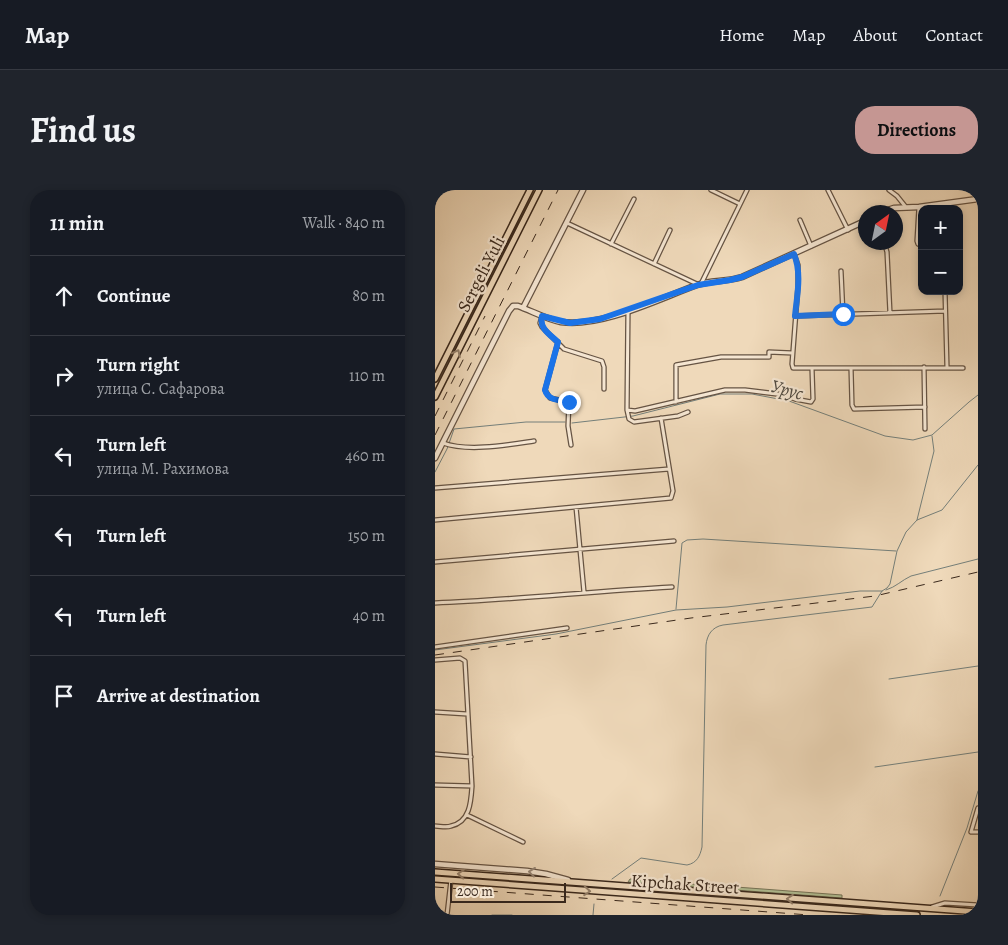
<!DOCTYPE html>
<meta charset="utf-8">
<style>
body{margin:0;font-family:Alegreya,serif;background:#20242c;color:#f1f3f6}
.controls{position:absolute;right:15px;top:15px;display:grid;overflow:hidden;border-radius:10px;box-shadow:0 2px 8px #0003}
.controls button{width:45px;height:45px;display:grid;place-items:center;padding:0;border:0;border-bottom:1px solid #363941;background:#171b24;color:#f1f3f6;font:25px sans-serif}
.compass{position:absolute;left:423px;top:15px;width:45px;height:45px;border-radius:50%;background:#171b24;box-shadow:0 2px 8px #0003;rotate:33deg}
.scale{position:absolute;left:15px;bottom:12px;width:116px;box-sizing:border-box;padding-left:5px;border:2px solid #39281c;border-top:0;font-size:14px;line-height:18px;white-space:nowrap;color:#39281c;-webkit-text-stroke:4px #f5e6d2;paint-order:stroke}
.stop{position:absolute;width:15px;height:15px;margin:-11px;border:4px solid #1a73e8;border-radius:50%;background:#fff}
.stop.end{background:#1a73e8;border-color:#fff;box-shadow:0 1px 5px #0008}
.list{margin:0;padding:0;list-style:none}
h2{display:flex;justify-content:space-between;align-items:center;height:65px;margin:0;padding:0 20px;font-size:21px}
h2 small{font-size:16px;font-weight:400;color:#9ea1a6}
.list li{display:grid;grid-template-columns:32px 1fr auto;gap:15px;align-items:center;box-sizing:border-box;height:80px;padding:0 20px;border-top:1px solid #363941}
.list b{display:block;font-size:19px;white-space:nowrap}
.list p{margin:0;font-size:16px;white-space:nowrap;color:#9ea1a6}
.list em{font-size:16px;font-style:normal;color:#9ea1a6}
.icon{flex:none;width:28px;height:28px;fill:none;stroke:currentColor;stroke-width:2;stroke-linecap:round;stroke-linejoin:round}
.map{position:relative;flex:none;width:543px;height:725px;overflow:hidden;border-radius:20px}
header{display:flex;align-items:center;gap:30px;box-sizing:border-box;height:70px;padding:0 25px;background:#171b24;border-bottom:1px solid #363941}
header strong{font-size:24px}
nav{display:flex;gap:28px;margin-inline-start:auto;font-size:18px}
.intro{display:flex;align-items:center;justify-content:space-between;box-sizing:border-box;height:120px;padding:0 30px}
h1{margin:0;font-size:35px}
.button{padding:12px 22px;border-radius:20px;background:#c59692;color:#111;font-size:18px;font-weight:700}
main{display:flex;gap:30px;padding:0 30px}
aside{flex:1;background:#171b24;border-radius:20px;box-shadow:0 2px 8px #0003}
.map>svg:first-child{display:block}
.green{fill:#b2c095;stroke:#767458}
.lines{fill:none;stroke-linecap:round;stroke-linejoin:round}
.stream{stroke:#747f7a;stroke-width:1}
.minor-casing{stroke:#665444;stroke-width:5.5}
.tertiary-casing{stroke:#665444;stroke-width:7}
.primary-casing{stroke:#39281c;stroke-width:8}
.minor{stroke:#f5e6d2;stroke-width:3}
.tertiary{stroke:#f5e6d2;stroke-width:4.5}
.primary{stroke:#efd9ba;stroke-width:5}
.rail{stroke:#39281c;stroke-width:1;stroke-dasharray:9 9;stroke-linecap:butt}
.oneway{stroke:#94806b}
.oneway2{stroke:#978777}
.route{stroke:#1a73e8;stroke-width:6}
.labels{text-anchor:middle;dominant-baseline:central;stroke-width:4.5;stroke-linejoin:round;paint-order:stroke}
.street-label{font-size:18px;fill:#39281c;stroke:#f5e6d2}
.water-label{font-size:19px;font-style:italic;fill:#524c43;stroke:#f5e6d2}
</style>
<header>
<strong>Map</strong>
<nav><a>Home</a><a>Map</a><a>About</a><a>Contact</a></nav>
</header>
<div class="intro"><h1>Find us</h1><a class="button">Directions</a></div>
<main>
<aside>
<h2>11 min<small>Walk · 840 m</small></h2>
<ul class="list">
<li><svg class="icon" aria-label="ahead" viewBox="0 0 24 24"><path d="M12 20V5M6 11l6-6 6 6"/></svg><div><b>Continue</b></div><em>80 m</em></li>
<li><svg class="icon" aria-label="right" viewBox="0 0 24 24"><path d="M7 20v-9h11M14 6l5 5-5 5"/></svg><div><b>Turn right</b><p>улица С. Сафарова</p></div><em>110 m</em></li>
<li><svg class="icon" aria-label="left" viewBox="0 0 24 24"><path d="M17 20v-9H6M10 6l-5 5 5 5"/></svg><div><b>Turn left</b><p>улица М. Рахимова</p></div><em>460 m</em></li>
<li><svg class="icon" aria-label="left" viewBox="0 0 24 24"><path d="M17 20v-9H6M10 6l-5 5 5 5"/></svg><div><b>Turn left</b></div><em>150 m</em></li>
<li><svg class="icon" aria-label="left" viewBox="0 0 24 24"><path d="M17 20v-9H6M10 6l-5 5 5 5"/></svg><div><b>Turn left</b></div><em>40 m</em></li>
<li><svg class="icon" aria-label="arrive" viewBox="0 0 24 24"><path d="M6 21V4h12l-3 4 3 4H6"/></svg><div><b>Arrive at destination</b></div></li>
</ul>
</aside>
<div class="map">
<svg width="543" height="725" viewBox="0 0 543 725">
<rect width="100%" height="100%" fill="#efd9ba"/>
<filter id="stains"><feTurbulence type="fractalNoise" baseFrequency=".004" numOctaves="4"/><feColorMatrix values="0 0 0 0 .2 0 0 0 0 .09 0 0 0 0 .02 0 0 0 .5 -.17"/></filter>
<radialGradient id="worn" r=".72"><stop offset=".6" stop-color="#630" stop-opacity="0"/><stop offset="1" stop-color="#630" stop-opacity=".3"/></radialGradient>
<path class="green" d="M195 689 292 697 289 699 193 692Z
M301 697 407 705V708L300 700Z"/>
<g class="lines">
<path class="stream" d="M137 233 198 226 285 204H317L354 211 450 246 478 250 497 245 534 212 543 205
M0 282 12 259 19 239 91 232H130
M482 330 499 261 497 246
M451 400C461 397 467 390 476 386L543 369
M241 419 247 353 252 350 268 349 461 361
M0 460 121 444 241 420 292 417 425 401H447
M454 489 543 476
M440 577 543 562
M177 689 206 668 252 675C262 673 265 666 267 657L271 455C272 445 277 437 288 435L437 417 447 401 452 398 455 394 462 361 471 342 482 330 507 320 543 275
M505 706 532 638 543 601
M57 725H77
M158 725 159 714"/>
<g class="minor-casing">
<path id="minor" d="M276 0 305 14
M393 0 413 40
M454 0 462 6 470 16
M484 17 482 51 483 54 487 55
M365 30 376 56
M132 33 262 94
M449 52 452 62 455 123
M176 54 199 9
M359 64 363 75V96L357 174 358 178H528
M219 74 235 40
M406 81 408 124
M266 94 312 0
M510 101 512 177
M193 121 192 220 194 229 199 232 243 226 253 222
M107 126 105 133 107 137 129 159 167 171 169 177V199
M360 126 510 121
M123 152 110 200 115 208 134 212 133 236 136 255
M489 177 490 239
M416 178 417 215 419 219 490 217
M241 212V175L286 167H334V162L357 163
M192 220 200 221 290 200H310L350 205 360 209 376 212 378 209 377 179
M8 253C33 262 72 255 99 251
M0 298 234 279
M141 317 149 402
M0 330 236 308 238 301 226 228
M0 372 239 351
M0 413C79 410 158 401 237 397
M0 457 132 438
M0 470 25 468 30 471 37 596C36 612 35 632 16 636 11 638 5 636 0 636
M0 522 32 524
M0 564 36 567
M0 595 37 596
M543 618 536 642H543
M32 625 88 652
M497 717 510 713 543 715
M12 725 16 690"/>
</g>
<g class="tertiary-casing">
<path id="tertiary" d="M447 22 459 18 484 17 543 9
M88 118 148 0
M0 268 74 121 78 116H83C97 121 111 129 126 132 166 138 223 109 262 95 276 90 292 92 307 87L430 31
M0 674 92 681 111 684 133 690"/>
</g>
<g class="primary-casing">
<path id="primary" d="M0 189 95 0
M0 207 104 0
M0 682 543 722
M0 689 482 725"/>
</g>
<use href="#minor" class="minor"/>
<use href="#tertiary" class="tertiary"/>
<use href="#primary" class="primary"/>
<path class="rail" d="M0 226 50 126
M0 245 123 0
M0 465 256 428 440 406 543 382
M0 697 374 725"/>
</g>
<defs><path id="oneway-chevron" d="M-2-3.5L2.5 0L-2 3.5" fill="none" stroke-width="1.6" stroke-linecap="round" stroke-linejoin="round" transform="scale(1.25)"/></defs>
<g class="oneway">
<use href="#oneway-chevron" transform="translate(22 163) rotate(-63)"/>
<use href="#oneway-chevron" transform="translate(26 684) rotate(-176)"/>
<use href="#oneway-chevron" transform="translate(152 701) rotate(4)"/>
<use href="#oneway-chevron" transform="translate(355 709) rotate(-176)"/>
</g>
<use class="oneway2" href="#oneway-chevron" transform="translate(97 682) rotate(-173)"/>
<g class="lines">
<path class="route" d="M134 212C125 210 113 211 110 200L123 152C114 144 104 138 107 126L135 133 165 129 263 95 295 90 307 87 359 64C367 84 362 105 360 126L408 124"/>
</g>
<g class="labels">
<g class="street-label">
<text transform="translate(46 84) rotate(-63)">Sergeli Yuli</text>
<text transform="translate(250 694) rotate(4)">Kipchak Street</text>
</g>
<g class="water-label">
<text transform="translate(352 200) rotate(15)">Урус</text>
</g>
</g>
<rect width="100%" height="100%" filter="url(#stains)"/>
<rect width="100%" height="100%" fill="url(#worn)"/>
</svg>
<div class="controls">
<button>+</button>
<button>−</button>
</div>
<svg class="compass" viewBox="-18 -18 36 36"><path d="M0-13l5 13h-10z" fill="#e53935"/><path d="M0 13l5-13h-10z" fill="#9ea1a6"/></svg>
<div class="scale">200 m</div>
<div class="stop" style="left:408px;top:124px"></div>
<div class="stop end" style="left:134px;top:212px"></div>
</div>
</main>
